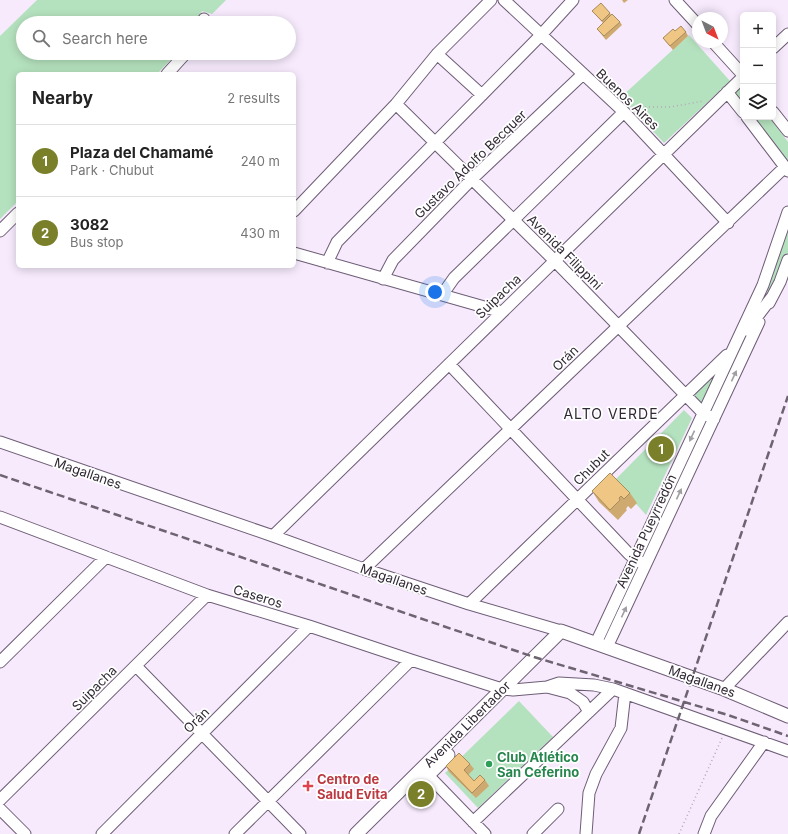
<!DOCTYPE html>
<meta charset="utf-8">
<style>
body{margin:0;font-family:Inter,sans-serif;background:#f2f2f2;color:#222}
.controls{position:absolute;right:12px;top:12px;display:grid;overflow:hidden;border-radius:6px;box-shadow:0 2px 10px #0003}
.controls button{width:36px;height:36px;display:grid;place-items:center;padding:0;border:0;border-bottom:1px solid #e0e0e0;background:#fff;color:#222;font:20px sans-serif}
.compass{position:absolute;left:692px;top:12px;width:36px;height:36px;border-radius:50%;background:#fff;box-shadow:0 2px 10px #0003;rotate:138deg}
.you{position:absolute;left:435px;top:292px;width:14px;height:14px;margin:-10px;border:3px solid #fff;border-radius:50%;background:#1a73e8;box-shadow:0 0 0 6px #1a73e833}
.badge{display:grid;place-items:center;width:26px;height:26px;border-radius:50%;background:#7a7f2a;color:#fff;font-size:13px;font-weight:700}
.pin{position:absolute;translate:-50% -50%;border:2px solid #fff;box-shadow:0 1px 4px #0006}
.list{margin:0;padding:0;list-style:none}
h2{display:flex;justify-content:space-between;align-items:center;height:52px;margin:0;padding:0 16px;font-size:17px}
h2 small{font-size:13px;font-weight:400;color:#767676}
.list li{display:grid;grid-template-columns:26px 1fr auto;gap:12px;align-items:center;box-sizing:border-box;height:72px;padding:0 16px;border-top:1px solid #e0e0e0}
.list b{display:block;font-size:15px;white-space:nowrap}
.list p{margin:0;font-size:13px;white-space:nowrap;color:#767676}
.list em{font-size:13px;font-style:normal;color:#767676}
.icon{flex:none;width:22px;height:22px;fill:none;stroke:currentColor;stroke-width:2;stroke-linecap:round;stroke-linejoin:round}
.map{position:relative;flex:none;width:788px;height:834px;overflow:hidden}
.search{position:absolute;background:#fff;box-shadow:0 2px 10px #0003;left:16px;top:16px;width:280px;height:44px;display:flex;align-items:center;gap:10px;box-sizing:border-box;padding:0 14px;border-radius:22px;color:#767676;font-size:15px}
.panel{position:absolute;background:#fff;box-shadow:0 2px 10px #0003;left:16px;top:72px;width:280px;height:196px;border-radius:6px}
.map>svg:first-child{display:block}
.green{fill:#b5e2be}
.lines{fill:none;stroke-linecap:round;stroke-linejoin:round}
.minor-casing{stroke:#6e5d76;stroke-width:13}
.major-casing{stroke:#6e5d76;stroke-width:15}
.path{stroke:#b3a8b8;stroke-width:1.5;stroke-dasharray:1 3;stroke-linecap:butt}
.minor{stroke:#fff;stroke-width:11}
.major{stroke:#fff;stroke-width:13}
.rail{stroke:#6e6471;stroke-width:2.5;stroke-dasharray:8 4;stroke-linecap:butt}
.wall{fill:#ceaa71}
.building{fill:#efc683;stroke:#a78b5c}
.oneway{fill:#a29fa4}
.leisure-dot{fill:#2e9e5b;stroke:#fff;stroke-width:1.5}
.health-dot{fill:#e0444e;stroke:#fff;stroke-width:1.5}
.labels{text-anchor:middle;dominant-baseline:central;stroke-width:3.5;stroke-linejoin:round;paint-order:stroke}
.street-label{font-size:13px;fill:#312934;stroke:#fff}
.leisure-label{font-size:13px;font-weight:bold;fill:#27864d;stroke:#fff;text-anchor:start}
.health-label{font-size:13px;font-weight:bold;fill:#be3a42;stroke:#fff;text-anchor:start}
.neighbourhood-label{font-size:14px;letter-spacing:1px;fill:#312934;stroke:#fff}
</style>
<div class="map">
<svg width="788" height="834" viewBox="0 0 788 834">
<rect width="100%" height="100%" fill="#f6eafc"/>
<path class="green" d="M37 0H226L212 14 202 11 195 23H23V53H177L157 74H18V201L0 219V36Z
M689 35 730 81 664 143 621 97Z
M741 86H743V107L735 93Z
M751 117H769L788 142V165Z
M788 219C788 230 788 242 788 252 786 260 776 288 769 292L765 290Z
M740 343 743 345 710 414 707 413Z
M718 371 702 407 693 396V393Z
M684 410 692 418 646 515 615 480Z
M699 430 702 431 649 546 645 545Z
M519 701 553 737 478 808 445 773Z"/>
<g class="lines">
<g class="minor-casing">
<path id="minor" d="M504 0 624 112 728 223
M675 0 698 25
M202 23 204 19
M713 42 743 75
M773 48 788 34
M437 54 482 95
M167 74 186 53
M727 92 743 112
M396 104 555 261 703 413 714 419
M773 112 788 131
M747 117 788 171
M294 211 396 104 437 54 491 0
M0 231 18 213
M294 253 502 312
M327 263 337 242 541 35 573 0
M383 279 393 260 472 179 583 74
M442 295 454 278 624 112
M769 303 780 282 788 260
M747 330 772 297
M449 364 629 554 635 559 642 562
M0 442 273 536 364 569 469 604 561 631
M0 517 207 595 309 626 411 660 502 689 513 690 547 687 570 693 583 702 589 712
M273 536 743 77
M364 569 785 167
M469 604 727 355
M596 643 763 285 788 212
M607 647 759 322
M0 662 106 557
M136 666 300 834
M547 687 559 683 594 685 613 689 788 751
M724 689 788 622
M422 769 485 834
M0 800 207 595
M0 809 25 834
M473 822 613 689
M102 834 309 626
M235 834 411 660
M533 834 558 809
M586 834 589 793 596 774 621 728 625 693
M704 834 711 816 764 742"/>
</g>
<g class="major-casing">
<path id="major" d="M414 789 448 755
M356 834 561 631 724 689 788 716"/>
</g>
<path class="path" d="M633 107H670L704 101
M679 834 722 738"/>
<use href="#minor" class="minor"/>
<use href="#major" class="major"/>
<path class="rail" d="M0 475 534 657 728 715 788 736
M639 834 788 396"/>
</g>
<path class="wall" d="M622 0H628L624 3Z
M592 11 610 13 611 15 620 22 622 25 606 40 597 29 603 23Z
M675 31 686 32 688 36 673 50 663 38Z
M592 491 630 493 637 503 631 509 628 506 626 509 627 510 618 520 599 502Z
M470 764 474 769 468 775 474 781 485 780 489 786 476 798 449 772 446 766Z"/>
<path class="building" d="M601 3 610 13 602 21 592 11Z
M612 14 620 22 604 36 597 29Z
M681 26 686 32 670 46 663 38 673 29 675 31Z
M610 473 630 493 624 499 621 496 619 498 620 500 610 510 592 491Z
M459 753 470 764 464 770 474 781 480 775 485 780 472 793 446 766Z"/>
<defs><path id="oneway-solid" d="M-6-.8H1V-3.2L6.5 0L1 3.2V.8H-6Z"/></defs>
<g class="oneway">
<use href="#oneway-solid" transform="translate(734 376) rotate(-65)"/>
<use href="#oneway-solid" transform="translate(692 436) rotate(115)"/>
<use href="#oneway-solid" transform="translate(679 494) rotate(-65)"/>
<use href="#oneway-solid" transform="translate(624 612) rotate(-65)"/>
</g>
<circle class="leisure-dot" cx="489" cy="764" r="4"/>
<path class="health-dot" d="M306 780h4v4h4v4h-4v4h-4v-4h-4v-4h4z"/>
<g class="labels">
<g class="street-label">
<text transform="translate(628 99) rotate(44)">Buenos Aires</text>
<text transform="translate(470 164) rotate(-44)">Gustavo Adolfo Becquer</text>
<text transform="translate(565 252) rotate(45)">Avenida Filippini</text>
<text transform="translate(498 296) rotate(-44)">Suipacha</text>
<text transform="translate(565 358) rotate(-44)">Orán</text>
<text transform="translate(591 467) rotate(-45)">Chubut</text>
<text transform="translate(88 473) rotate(19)">Magallanes</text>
<text transform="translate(646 531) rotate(-65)">Avenida Pueyrredón</text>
<text transform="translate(394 579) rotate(19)">Magallanes</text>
<text transform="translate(258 596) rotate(17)">Caseros</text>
<text transform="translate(702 681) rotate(20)">Magallanes</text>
<text transform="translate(94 688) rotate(-45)">Suipacha</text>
<text transform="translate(196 720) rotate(-45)">Orán</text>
<text transform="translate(467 724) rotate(-45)">Avenida Libertador</text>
</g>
<g class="leisure-label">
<text x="497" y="757">Club Atlético<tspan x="497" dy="15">San Ceferino</tspan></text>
</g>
<g class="health-label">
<text x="317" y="779">Centro de<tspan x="317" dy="15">Salud Evita</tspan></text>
</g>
<g class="neighbourhood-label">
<text x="611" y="413">ALTO VERDE</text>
</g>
</g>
</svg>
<div class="controls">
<button>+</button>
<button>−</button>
<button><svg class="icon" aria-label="layers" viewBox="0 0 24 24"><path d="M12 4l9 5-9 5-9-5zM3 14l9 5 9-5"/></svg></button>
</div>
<svg class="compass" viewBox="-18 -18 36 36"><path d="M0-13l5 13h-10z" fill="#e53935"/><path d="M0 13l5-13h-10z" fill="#767676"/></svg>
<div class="you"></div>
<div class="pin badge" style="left:661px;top:449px">1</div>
<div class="pin badge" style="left:421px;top:794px">2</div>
<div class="search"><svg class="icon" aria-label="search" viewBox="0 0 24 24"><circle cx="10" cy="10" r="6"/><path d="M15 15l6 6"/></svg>Search here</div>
<section class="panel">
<h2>Nearby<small>2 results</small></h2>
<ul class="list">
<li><span class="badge">1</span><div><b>Plaza del Chamamé</b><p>Park · Chubut</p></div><em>240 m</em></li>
<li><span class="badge">2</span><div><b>3082</b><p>Bus stop</p></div><em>430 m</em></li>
</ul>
</section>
</div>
